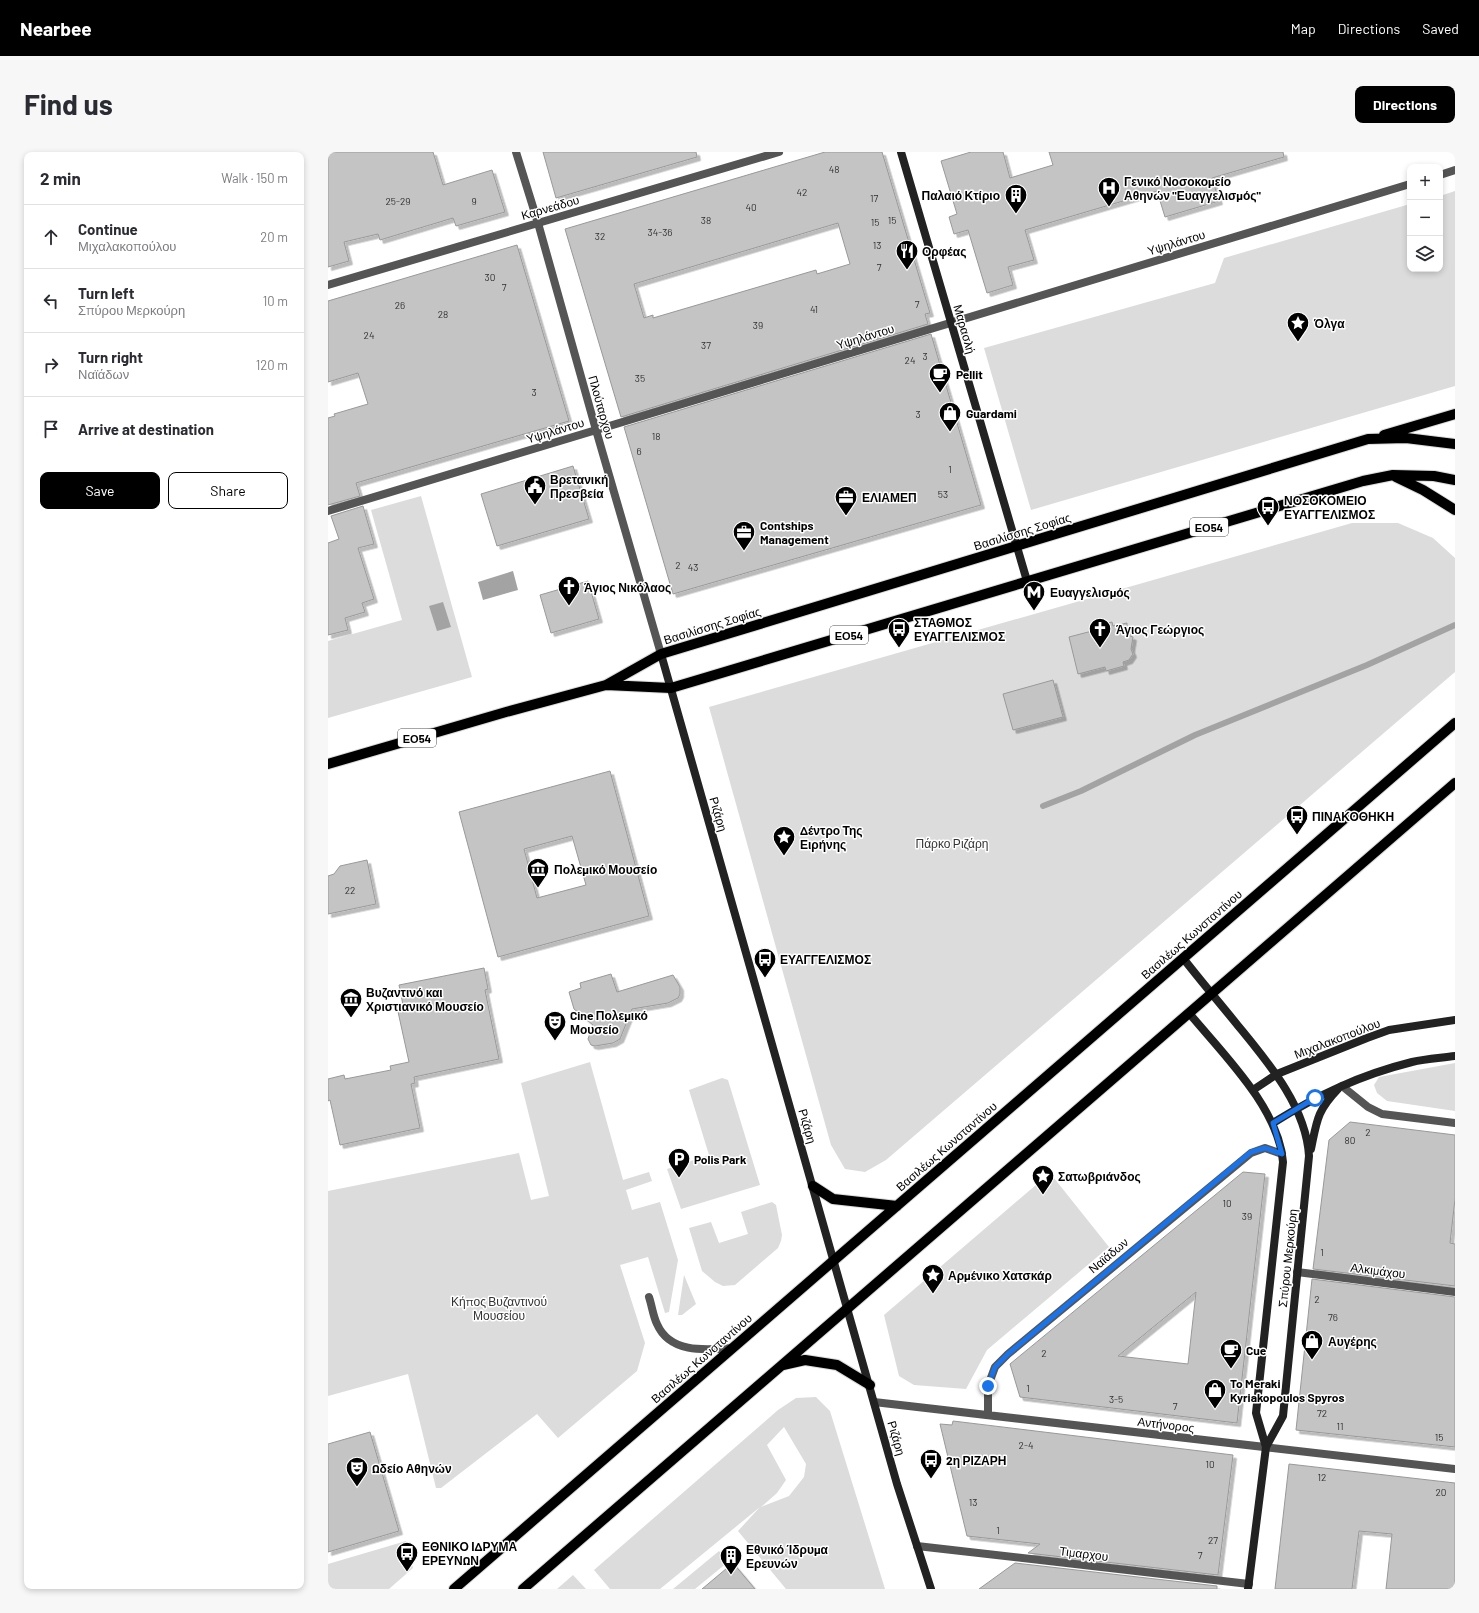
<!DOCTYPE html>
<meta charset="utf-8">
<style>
body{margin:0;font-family:Barlow,sans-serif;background:#f7f7f7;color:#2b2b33}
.controls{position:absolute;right:12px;top:12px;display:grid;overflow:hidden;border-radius:8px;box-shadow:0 2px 6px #0003}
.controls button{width:36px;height:36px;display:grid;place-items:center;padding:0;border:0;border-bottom:1px solid #e1e1e2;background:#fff;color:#2b2b33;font:20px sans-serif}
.stop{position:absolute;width:12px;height:12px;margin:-9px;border:3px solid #1a73e8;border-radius:50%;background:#fff}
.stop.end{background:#1a73e8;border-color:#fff;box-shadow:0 1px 4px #0008}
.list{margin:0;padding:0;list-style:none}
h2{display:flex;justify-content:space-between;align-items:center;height:52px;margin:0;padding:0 16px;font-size:17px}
h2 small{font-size:13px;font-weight:400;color:#7c7c81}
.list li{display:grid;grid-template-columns:26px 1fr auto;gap:12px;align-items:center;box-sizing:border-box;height:64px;padding:0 16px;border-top:1px solid #e1e1e2}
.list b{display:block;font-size:15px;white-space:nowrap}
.list p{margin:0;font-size:13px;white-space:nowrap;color:#7c7c81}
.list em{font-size:13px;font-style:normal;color:#7c7c81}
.actions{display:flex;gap:8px;padding:12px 16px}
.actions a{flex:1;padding:9px 0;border:1px solid #000;border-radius:8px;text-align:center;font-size:14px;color:#000}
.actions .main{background:#000;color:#fff}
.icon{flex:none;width:22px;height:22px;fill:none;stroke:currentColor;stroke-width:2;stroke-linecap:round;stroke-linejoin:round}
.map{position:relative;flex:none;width:1127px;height:1437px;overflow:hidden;border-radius:8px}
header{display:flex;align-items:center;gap:24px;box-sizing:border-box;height:56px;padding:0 20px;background:#000;color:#fff}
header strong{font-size:19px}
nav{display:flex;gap:22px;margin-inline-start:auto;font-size:14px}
.intro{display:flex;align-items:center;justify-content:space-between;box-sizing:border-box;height:96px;padding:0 24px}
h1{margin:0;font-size:28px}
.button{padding:10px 18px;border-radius:8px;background:#000;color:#fff;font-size:14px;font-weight:700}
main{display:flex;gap:24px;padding:0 24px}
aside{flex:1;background:#fff;border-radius:8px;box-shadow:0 2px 6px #0003}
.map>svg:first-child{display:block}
.green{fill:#dcdcdc;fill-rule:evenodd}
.water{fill:#a3a3a3}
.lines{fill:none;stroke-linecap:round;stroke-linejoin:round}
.stream{stroke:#a3a3a3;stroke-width:6}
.building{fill:#c4c4c4;stroke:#999;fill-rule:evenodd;filter:url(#shadow)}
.primary-casing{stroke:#dbdbdb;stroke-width:12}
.lane{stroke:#555;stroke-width:8}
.street{stroke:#555;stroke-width:8}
.secondary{stroke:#222;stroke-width:8}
.primary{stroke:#000;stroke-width:10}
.route{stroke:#1a73e8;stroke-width:5}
.labels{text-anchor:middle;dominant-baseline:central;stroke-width:3;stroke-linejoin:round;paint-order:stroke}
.number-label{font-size:10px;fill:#313131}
.shield{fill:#fff;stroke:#4c4c4c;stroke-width:1}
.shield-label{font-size:11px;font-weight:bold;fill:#000}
.poi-label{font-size:12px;font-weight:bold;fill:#000;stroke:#fff;text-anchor:start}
.street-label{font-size:12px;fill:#000;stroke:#fff}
.park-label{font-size:12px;fill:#333;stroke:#fff}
</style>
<header>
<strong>Nearbee</strong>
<nav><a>Map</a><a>Directions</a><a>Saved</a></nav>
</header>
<div class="intro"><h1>Find us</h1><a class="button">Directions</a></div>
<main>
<aside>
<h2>2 min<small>Walk · 150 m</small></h2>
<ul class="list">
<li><svg class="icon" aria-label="ahead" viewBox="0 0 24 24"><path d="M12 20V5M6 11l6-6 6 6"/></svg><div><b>Continue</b><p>Μιχαλακοπούλου</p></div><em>20 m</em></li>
<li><svg class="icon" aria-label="left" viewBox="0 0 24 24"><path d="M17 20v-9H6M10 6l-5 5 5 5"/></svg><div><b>Turn left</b><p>Σπύρου Μερκούρη</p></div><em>10 m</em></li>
<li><svg class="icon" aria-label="right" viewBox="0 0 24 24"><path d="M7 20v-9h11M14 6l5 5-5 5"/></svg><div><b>Turn right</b><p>Ναϊάδων</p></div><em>120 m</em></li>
<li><svg class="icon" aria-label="arrive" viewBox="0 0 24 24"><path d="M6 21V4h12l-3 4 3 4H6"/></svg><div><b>Arrive at destination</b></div></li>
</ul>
<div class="actions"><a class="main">Save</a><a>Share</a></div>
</aside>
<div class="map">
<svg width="1127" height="1437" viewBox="0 0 1127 1437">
<defs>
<filter id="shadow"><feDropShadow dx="3.5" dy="3.5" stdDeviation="0" flood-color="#0004"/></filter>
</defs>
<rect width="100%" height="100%" fill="#fff"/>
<path class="green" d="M1127 39V234L703 358 656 196 887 131 896 106 1082 52V117H1112V44Z
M93 344 144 525 0 566V489L74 468 43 358Z
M1024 371H1070L1105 386 1127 406V520L558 1008 537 1020 517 1017 503 993 381 555Z
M262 910 295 1028 321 1020 324 1029 298 1038 304 1058 332 1050 350 1108 341 1160 337 1161 320 1105 292 1113 317 1191 309 1219 230 1286 209 1262 113 1336H108L80 1222 0 1244V1039L191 1001 203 1048 221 1044 193 931Z
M1127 911V959L1059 949 1049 941 1046 933 1051 925Z
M394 926 400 928 432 1033 353 1057 339 1017 381 1003 361 938Z
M722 1021 781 1095 659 1198 638 1237 586 1233 571 1224 556 1163Z
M444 1050 448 1053 454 1083 453 1089 450 1096 407 1133 395 1134 387 1130 374 1119 361 1076 383 1070 391 1091 420 1082 413 1060Z
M356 1123 368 1152 354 1163H350Z
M488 1245 502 1259 557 1437H458L410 1379 432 1355 332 1437H282L266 1418 450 1258 468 1246ZM456 1275 478 1312 476 1325 461 1344 433 1355 449 1341 458 1328 439 1293Z
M78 1389 85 1416 61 1437H0V1412Z
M391 1399 400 1410 367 1437H345Z
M245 1423 258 1437H229Z"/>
<path class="water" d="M185 419 190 438 155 448 150 430Z
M115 450 123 475 109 479 101 454Z"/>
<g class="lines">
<path class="stream" d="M715 654 753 639 867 583 1039 513 1127 473"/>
</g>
<path class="building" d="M0 0H105L115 33 164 18 177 60 128 74 125 66 52 88 50 82 16 90 21 109 0 115Z
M215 0H368L369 5 228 46Z
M497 0H554L602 161 597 162 600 172 293 265 237 77ZM510 71 522 112 489 122 488 118 325 166V163L316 166 306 132Z
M643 0H675L682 26 725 13 721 0H955L956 5 884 26 891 49 837 65 829 39 697 78 706 108 680 115 685 133 659 141 640 78 626 82 621 65 629 62 613 9Z
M189 93 241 269 28 331 32 344 0 353V266L7 264 6 262 40 252 30 221 0 230V149Z
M603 182 653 353 345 442 296 275Z
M245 314 261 367 169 394 153 342Z
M35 354 46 392 30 396 46 447 34 451 37 460 17 466 20 478 0 483V391L11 387 3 364Z
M260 429 271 467 223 481 212 443Z
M784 470 785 474 799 471V483L805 485 803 497 805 502 801 508 795 510 796 514 778 519 777 515 750 522 741 485 768 478 767 474Z
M725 528 735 565 685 578 675 542Z
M282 619 321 764 170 805 131 660ZM244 684 258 733 209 746 196 697Z
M39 708 48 752 0 762V724L6 722 12 714Z
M156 816 160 837 157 838 171 907 86 925 87 931 83 932 92 976 12 993 2 948 0 949V927L16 923 17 927 63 918 62 914 81 910 69 855 75 853 71 833Z
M283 822 289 840 345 823 352 835V842L350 846 340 851 304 857 292 887 285 891 267 894 263 893 260 887 265 873 246 857 241 840 253 836 252 831Z
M1022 970 1127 983V1047L1122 1091 1127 1092V1134L985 1117 1001 988Z
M915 1020 937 1022 909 1271 692 1245 682 1212ZM868 1140 860 1212 790 1204Z
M984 1127 1127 1145V1295L968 1278Z
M625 1269 905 1303 890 1423 700 1401 712 1392 639 1384 612 1272 624 1273Z
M42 1280 71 1379 0 1400V1292Z
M961 1312 1127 1331V1437H1058L1064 1382 1031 1379 1024 1437H947Z
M405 1411 427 1437H374Z
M687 1411 889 1434V1437H651Z"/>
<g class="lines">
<g class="primary-casing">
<path id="primary" d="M1056 283 1127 262
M1068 325 1095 338 1127 358
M278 533 343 536 1035 329 1065 323 1106 324 1127 328
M0 612 178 560 278 533 333 502 1040 287 1078 286 1127 292
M485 1034 505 1047 569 1054
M455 1213 477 1208 509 1213 542 1233
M126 1437 1127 571
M195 1437 1127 631"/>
</g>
<path class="lane" d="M321 1145C324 1154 325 1164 329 1172 342 1202 378 1198 405 1196"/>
<path class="street" d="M188 0 210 71 268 278 333 502
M1112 23 1127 18
M0 133 451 0
M0 359 1082 32
M1014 934 1040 955 1054 962 1127 971
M969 1120 1127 1140
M546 1250 1127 1317
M660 1263V1234L667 1215 680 1202 923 1001 937 996 954 1002
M589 1394 921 1432"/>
<path class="secondary" d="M573 0 699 429
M333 502 569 1332 603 1437
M855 806C872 828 890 849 907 870 938 908 978 953 981 1004L955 1264 938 1295 920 1437
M861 861C894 901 951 956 955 1010L928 1261 938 1295
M925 938 949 922 1039 886 1061 878 1127 868
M945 971C990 943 1032 923 1084 910 1098 907 1113 906 1127 904
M983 997C989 968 989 959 1010 937"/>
<use href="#primary" class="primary"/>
</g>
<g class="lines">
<path class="route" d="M660 1234 667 1215 680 1202 923 1000 937 996 954 1002 945 971 987 946"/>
</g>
<defs>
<g id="hospital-pin" transform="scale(1.15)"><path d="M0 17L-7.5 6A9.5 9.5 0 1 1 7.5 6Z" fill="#000" stroke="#fff"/><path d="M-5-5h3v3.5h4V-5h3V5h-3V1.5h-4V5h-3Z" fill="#fff"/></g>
<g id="building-pin" transform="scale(1.15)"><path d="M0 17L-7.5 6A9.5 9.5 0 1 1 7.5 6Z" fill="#000" stroke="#fff"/><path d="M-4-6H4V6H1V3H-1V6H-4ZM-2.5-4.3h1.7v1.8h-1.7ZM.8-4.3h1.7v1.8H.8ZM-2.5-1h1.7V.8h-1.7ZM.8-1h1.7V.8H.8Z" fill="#fff"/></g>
<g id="restaurant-pin" transform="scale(1.15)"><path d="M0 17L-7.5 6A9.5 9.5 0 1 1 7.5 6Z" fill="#000" stroke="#fff"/><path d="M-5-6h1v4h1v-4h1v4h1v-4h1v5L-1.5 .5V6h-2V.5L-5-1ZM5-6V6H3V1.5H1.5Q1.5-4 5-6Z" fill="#fff"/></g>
<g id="sight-pin" transform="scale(1.15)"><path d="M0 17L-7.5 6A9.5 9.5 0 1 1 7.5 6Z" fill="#000" stroke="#fff"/><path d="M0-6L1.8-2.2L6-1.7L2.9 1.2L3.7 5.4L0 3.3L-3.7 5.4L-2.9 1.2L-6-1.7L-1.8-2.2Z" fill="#fff"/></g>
<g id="cafe-pin" transform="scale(1.15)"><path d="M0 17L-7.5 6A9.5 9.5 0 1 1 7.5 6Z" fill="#000" stroke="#fff"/><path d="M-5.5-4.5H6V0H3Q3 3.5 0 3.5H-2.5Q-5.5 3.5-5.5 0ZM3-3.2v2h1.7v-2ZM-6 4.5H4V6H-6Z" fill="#fff"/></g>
<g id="shop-pin" transform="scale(1.15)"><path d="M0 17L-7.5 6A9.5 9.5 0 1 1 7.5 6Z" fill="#000" stroke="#fff"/><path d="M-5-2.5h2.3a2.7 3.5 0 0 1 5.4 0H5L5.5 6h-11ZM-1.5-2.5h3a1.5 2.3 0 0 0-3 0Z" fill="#fff"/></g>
<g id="civic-pin" transform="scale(1.15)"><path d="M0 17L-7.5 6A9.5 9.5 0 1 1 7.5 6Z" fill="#000" stroke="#fff"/><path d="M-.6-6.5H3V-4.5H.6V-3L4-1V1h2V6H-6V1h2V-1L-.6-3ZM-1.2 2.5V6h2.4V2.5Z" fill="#fff"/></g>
<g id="office-pin" transform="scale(1.15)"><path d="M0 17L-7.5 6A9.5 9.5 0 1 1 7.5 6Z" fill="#000" stroke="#fff"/><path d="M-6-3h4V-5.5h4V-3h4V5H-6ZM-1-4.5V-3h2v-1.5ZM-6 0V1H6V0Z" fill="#fff"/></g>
<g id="bus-pin" transform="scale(1.15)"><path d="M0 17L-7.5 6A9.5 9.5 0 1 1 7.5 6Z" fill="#000" stroke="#fff"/><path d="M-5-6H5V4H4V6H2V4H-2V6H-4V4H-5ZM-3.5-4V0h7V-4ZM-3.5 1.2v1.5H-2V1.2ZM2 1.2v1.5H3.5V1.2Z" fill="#fff"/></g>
<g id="church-pin" transform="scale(1.15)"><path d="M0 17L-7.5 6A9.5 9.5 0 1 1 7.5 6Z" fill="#000" stroke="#fff"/><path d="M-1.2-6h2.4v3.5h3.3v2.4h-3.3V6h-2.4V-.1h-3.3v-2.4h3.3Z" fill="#fff"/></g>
<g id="metro-pin" transform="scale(1.15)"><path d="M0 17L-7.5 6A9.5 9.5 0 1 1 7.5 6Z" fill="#000" stroke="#fff"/><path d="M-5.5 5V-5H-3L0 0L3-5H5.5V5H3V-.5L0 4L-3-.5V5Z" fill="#fff"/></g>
<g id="museum-pin" transform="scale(1.15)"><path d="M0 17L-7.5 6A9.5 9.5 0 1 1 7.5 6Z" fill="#000" stroke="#fff"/><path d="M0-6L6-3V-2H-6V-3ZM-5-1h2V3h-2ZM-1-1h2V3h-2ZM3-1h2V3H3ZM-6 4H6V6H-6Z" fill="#fff"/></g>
<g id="theatre-pin" transform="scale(1.15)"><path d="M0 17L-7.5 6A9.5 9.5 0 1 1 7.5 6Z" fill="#000" stroke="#fff"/><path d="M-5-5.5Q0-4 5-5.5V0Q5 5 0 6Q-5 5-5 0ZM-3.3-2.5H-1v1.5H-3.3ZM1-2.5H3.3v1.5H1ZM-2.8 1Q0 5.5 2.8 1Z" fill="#fff"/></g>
<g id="parking-pin" transform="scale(1.15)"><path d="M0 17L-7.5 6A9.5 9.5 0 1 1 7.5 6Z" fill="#000" stroke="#fff"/><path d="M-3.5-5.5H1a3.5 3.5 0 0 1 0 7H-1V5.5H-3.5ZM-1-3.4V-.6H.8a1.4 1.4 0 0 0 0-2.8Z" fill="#fff"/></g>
</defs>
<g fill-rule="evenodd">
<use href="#hospital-pin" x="781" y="36"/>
<use href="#building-pin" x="688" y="43"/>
<use href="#restaurant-pin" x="579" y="99"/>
<use href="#sight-pin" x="970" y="171"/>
<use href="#cafe-pin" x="612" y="222"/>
<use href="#shop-pin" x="622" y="261"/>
<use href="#civic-pin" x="207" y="334"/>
<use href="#office-pin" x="518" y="345"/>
<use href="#bus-pin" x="940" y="355"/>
<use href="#office-pin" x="416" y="380"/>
<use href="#church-pin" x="241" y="435"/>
<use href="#metro-pin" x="706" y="440"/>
<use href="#bus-pin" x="571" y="477"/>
<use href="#church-pin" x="772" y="477"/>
<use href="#bus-pin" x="969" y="664"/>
<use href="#sight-pin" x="456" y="685"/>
<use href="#museum-pin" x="210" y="717"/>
<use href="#bus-pin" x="437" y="807"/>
<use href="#museum-pin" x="23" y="847"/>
<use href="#theatre-pin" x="227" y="870"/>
<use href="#parking-pin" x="351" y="1007"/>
<use href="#sight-pin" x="715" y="1024"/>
<use href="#sight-pin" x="605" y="1123"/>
<use href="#shop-pin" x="984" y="1189"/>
<use href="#cafe-pin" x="903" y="1198"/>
<use href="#shop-pin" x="887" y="1238"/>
<use href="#bus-pin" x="603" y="1308"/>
<use href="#theatre-pin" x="29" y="1316"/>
<use href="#bus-pin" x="79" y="1401"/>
<use href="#building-pin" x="403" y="1404"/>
</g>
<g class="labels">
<g class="number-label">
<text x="506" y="17">48</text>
<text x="474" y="40">42</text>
<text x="546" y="46">17</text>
<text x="70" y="49">25-29</text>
<text x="146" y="49">9</text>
<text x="423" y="55">40</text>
<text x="378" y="68">38</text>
<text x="564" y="68">15</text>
<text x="547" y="70">15</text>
<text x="332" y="80">34-36</text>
<text x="272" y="84">32</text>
<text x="549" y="93">13</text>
<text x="551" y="115">7</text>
<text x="162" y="125">30</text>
<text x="176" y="135">7</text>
<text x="589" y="152">7</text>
<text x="72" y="153">26</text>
<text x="486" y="157">41</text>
<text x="115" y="162">28</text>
<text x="430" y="173">39</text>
<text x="41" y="183">24</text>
<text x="378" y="193">37</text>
<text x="597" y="204">3</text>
<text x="582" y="208">24</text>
<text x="312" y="226">35</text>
<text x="206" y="240">3</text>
<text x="590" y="262">3</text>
<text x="328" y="284">18</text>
<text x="311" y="299">6</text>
<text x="622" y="317">1</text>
<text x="615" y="342">53</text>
<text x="350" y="413">2</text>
<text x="365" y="415">43</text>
<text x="22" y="738">22</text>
<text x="1040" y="980">2</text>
<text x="1022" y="988">80</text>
<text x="899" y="1051">10</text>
<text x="919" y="1064">39</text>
<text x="994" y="1100">1</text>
<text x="989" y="1147">2</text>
<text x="1005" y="1165">76</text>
<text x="716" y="1201">2</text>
<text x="700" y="1236">1</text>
<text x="788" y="1247">3-5</text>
<text x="847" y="1254">7</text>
<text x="994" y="1261">72</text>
<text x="1012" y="1274">11</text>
<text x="1111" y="1285">15</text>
<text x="698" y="1293">2-4</text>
<text x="882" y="1312">10</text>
<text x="994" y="1325">12</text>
<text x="1113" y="1340">20</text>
<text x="645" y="1350">13</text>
<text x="670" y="1378">1</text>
<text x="885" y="1388">27</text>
<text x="872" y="1403">7</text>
</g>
<g class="shield">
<rect x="862" y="366" width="38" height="18" rx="3"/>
<rect x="502" y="474" width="38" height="18" rx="3"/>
<rect x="70" y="577" width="38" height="18" rx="3"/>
</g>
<g class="shield-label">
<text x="881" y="375">ΕΟ54</text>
<text x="521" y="483">ΕΟ54</text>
<text x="89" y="586">ΕΟ54</text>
</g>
<g class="poi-label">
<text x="796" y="29">Γενικό Νοσοκομείο<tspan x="796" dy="14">Αθηνών "Ευαγγελισμός"</tspan></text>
<text x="672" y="43" text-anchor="end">Παλαιό Κτίριο</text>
<text x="594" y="99">Ορφέας</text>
<text x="986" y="171">Όλγα</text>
<text x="628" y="222">Pellit</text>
<text x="638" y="261">Guardami</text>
<text x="222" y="327">Βρετανική<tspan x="222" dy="14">Πρεσβεία</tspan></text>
<text x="534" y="345">ΕΛΙΑΜΕΠ</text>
<text x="956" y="348">ΝΟΣΟΚΟΜΕΙΟ<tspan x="956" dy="14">ΕΥΑΓΓΕΛΙΣΜΟΣ</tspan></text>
<text x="432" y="373">Contships<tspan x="432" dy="14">Management</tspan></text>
<text x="256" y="435">Άγιος Νικόλαος</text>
<text x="722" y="440">Ευαγγελισμός</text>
<text x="586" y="470">ΣΤΑΘΜΟΣ<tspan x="586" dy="14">ΕΥΑΓΓΕΛΙΣΜΟΣ</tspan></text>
<text x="788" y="477">Άγιος Γεώργιος</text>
<text x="984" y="664">ΠΙΝΑΚΟΘΗΚΗ</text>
<text x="472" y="678">Δέντρο Της<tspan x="472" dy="14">Ειρήνης</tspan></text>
<text x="226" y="717">Πολεμικό Μουσείο</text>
<text x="452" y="807">ΕΥΑΓΓΕΛΙΣΜΟΣ</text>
<text x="38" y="840">Βυζαντινό και<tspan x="38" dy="14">Χριστιανικό Μουσείο</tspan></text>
<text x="242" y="863">Cine Πολεμικό<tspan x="242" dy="14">Μουσείο</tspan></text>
<text x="366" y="1007">Polis Park</text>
<text x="730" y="1024">Σατωβριάνδος</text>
<text x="620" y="1123">Αρμένικο Χατσκάρ</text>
<text x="1000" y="1189">Αυγέρης</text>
<text x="918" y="1198">Cue</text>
<text x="902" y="1231">To Meraki<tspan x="902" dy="14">Kyriakopoulos Spyros</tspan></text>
<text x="618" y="1308">2η ΡΙΖΑΡΗ</text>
<text x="44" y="1316">Ωδείο Αθηνών</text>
<text x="94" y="1394">ΕΘΝΙΚΟ ΙΔΡΥΜΑ<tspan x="94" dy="14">ΕΡΕΥΝΩΝ</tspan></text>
<text x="418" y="1397">Εθνικό Ίδρυμα<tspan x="418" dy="14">Ερευνών</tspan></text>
</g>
<g class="street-label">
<text transform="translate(222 55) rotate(-16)">Καρνεάδου</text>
<text transform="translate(848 90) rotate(-17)">Υψηλάντου</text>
<text transform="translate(637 177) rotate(74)">Μαρασλή</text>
<text transform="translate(537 184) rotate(-17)">Υψηλάντου</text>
<text transform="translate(274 255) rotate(74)">Πλούταρχου</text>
<text transform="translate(227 278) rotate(-17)">Υψηλάντου</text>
<text transform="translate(694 379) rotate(-17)">Βασιλίσσης Σοφίας</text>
<text transform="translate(384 473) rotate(-17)">Βασιλίσσης Σοφίας</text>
<text transform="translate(391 662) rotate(74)">Ριζάρη</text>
<text transform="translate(863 782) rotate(-41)">Βασιλέως Κωνσταντίνου</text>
<text transform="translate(1009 886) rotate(-21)">Μιχαλακοπούλου</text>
<text transform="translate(480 974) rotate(74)">Ριζάρη</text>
<text transform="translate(618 994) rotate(-41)">Βασιλέως Κωνσταντίνου</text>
<text transform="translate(780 1103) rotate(-40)">Ναϊάδων</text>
<text transform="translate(959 1106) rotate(-84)">Σπύρου Μερκούρη</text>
<text transform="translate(1050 1118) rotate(7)">Αλκιμάχου</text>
<text transform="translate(373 1206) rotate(-41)">Βασιλέως Κωνσταντίνου</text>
<text transform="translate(838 1272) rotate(7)">Αντήνορος</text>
<text transform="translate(569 1286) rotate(74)">Ριζάρη</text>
<text transform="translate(756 1401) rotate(7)">Τιμαρχου</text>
</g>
<g class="park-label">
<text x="624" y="691">Πάρκο Ριζάρη</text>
<text x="171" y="1149">Κήπος Βυζαντινού<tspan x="171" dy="14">Μουσείου</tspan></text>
</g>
</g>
</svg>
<div class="controls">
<button>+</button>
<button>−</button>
<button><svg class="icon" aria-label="layers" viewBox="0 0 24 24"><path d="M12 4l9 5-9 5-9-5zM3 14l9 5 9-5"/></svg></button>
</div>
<div class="stop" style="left:987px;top:946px"></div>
<div class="stop end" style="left:660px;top:1234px"></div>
</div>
</main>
